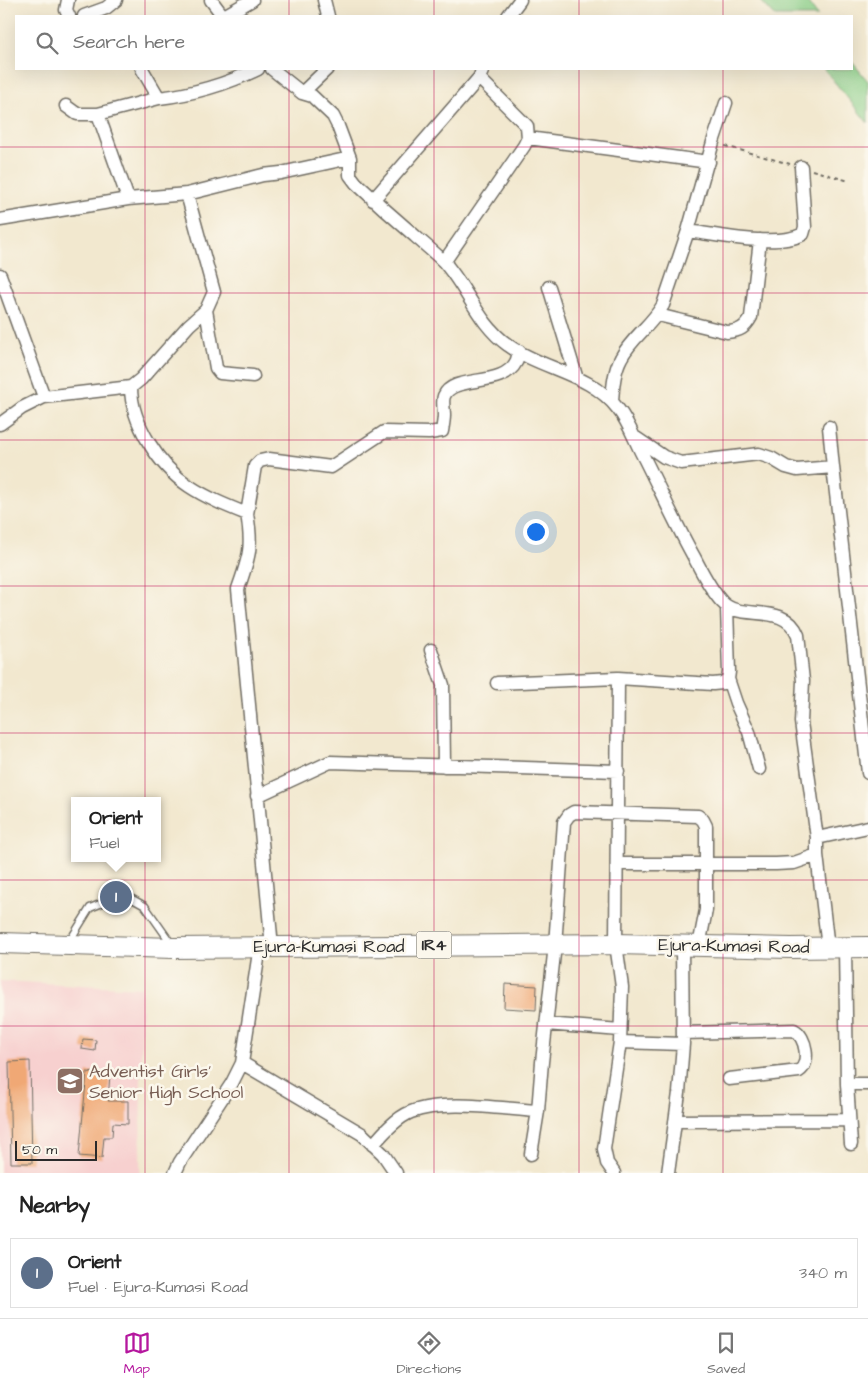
<!DOCTYPE html>
<meta charset="utf-8">
<style>
body{margin:0;font-family:"Architects Daughter",sans-serif;background:#f6f6f6;color:#222}
.scale{position:absolute;left:15px;bottom:12px;width:82px;box-sizing:border-box;padding-left:5px;border:2px solid #2b2b2b;border-top:0;font-size:14px;line-height:18px;white-space:nowrap;color:#2b2b2b;-webkit-text-stroke:4px #fbf7ec;paint-order:stroke}
.you{position:absolute;left:535px;top:531px;width:18px;height:18px;margin:-12px;border:4px solid #fff;border-radius:50%;background:#1a73e8;box-shadow:0 0 0 8px #1a73e833}
.badge{display:grid;place-items:center;width:32px;height:32px;border-radius:50%;background:#b5179e;color:#fff;font-size:16px;font-weight:700}
.pin{position:absolute;translate:-50% -50%;border:2px solid #fff;box-shadow:0 1px 5px #0006}
.popup{position:absolute;left:71px;top:797px;width:90px;height:65px;box-sizing:border-box;display:grid;place-content:center;border-radius:0px;background:#fff;filter:drop-shadow(0 1px 4px #0005);font-size:16px;white-space:nowrap;color:#767676}
.popup b{font-size:19px;color:#222}
.popup::after{content:'';position:absolute;left:50%;top:100%;margin-left:-10px;border:10px solid transparent;border-top-color:#fff}
.list{margin:0;padding:0;list-style:none}
h2{display:flex;justify-content:space-between;align-items:center;height:65px;margin:0;padding:0 20px;font-size:21px}
h2 small{font-size:16px;font-weight:400;color:#767676}
.list li{display:grid;grid-template-columns:32px 1fr auto;gap:15px;align-items:center;box-sizing:border-box;height:70px;margin:0 10px 10px;padding:0 10px;border:1px solid #e0e0e0;border-radius:0px}
.list b{display:block;font-size:19px;white-space:nowrap}
.list p{margin:0;font-size:16px;white-space:nowrap;color:#767676}
.list em{font-size:16px;font-style:normal;color:#767676}
.icon{flex:none;width:28px;height:28px;fill:none;stroke:currentColor;stroke-width:2;stroke-linecap:round;stroke-linejoin:round}
.map{position:relative;flex:none;width:868px;height:1173px;overflow:hidden}
.search{position:absolute;background:#fff;box-shadow:0 5px 20px #0002;left:15px;right:15px;top:15px;height:55px;display:flex;align-items:center;gap:12px;box-sizing:border-box;padding:0 18px;border-radius:0px;color:#767676;font-size:19px}
.sheet{height:145px;background:#fff}
nav{display:flex;justify-content:space-around;align-items:center;box-sizing:border-box;height:70px;border-top:1px solid #e0e0e0;background:#fff;font-size:14px;color:#767676}
nav a{display:grid;justify-items:center;gap:2px}
nav .on{color:#b5179e}
.map>svg:first-child{display:block}
.built{fill:#f7d0cf}
.green{fill:#89cd86;stroke:#5a7c58}
.building{fill:#f0a874}
.lines{fill:none;stroke-linecap:round;stroke-linejoin:round}
.lane-casing{stroke:#716d64;stroke-width:9}
.street-casing{stroke:#716d64;stroke-width:15}
.primary-casing{stroke:#716d64;stroke-width:22}
.path{stroke:#716d64;stroke-width:2;stroke-dasharray:4 4;stroke-linecap:butt}
.lane{stroke:#fff;stroke-width:6}
.street{stroke:#fff;stroke-width:12}
.primary{stroke:#fff;stroke-width:20}
.grid{fill:none;stroke:#c2185b;stroke-width:1;stroke-opacity:0.55}
.labels{text-anchor:middle;dominant-baseline:central;stroke-width:5;stroke-linejoin:round;paint-order:stroke}
.shield{fill:#fbf7ec;stroke:#696865;stroke-width:1}
.shield-label{font-size:16px;font-weight:bold;fill:#2b2b2b}
.street-label{font-size:18px;fill:#2b2b2b;stroke:#fbf7ec}
.education-label{font-size:18px;fill:#785e54;stroke:#fbf7ec;text-anchor:start}
</style>
<div class="map">
<svg width="868" height="1173" viewBox="0 0 868 1173">
<rect width="100%" height="100%" fill="#fbf7ec"/>
<filter id="ink" filterUnits="userSpaceOnUse"><feTurbulence type="fractalNoise" baseFrequency=".02" numOctaves="2"/><feDisplacementMap in="SourceGraphic" scale="10" xChannelSelector="R" yChannelSelector="G"/><feConvolveMatrix kernelMatrix="1 2 1 2 8 2 1 2 1" color-interpolation-filters="sRGB"/></filter>
<filter id="wash" filterUnits="userSpaceOnUse"><feTurbulence type="fractalNoise" baseFrequency=".0096" numOctaves="4" result="noise"/><feDisplacementMap in="SourceGraphic" scale="20" xChannelSelector="R" yChannelSelector="G"/><feGaussianBlur stdDeviation="1.12" result="paint"/><feColorMatrix in="noise" values="0 0 0 0 0 0 0 0 0 0 0 0 0 0 0 0 0 1.4 0 .05"/><feComposite in="paint" operator="in"/></filter>
<g filter="url(#wash)">
<rect width="100%" height="100%" fill="#f2e8cf"/>
<path class="built" d="M0 981 142 988 140 1173H0Z"/>
<path class="green" d="M760 0H806L818 16H775Z
M852 62 868 81V123L824 69H852Z"/>
<g id="blocks">
<path class="building" d="M505 984 537 986 536 1010 504 1008Z
M83 1039 96 1040 95 1051 82 1049Z
M30 1061 32 1163H11L9 1062Z
M87 1072 110 1074 108 1101H128V1124L113 1123 112 1137H104L102 1158 79 1156Z"/>
</g>
</g>
<g filter="url(#ink)">
<use href="#blocks" fill-opacity="0" stroke="#716d64" stroke-width="1"/>
<g class="lines">
<g class="lane-casing">
<path id="lane" d="M69 942 90 908 110 900 127 896 145 906 171 943"/>
</g>
<g class="street-casing">
<path id="street" d="M68 0 66 10 69 16
M211 0 223 16
M324 0 328 16
M84 16 106 8 116 0
M224 16 252 0
M508 16 520 0
M142 69 159 98C193 94 227 84 258 69
M272 69 302 93 312 96 333 116 338 126 350 158V175L356 183C375 201 395 219 415 236 424 244 434 252 443 261 467 287 478 324 508 345 542 370 591 373 618 409 628 421 634 438 641 452 659 487 675 523 694 557 702 572 710 589 722 602 740 622 784 601 798 635L803 681 801 722 817 838V855L828 948
M302 93 327 69
M66 106 77 114H98L159 98
M98 114 128 199
M528 138 709 162
M373 200 479 78 483 69
M0 220 128 199 187 194 263 175 281 173 350 158
M688 231C717 235 778 248 803 234L805 227 801 167
M444 262 524 146 528 138 527 126 479 78
M0 275 44 397
M549 287 576 376
M206 310 216 368 220 373 253 376
M658 315 727 332C740 331 745 328 751 317L760 240
M131 387C131 423 159 466 189 486 207 498 227 506 247 514 253 548 249 557 238 589L272 947
M612 401C613 387 614 371 621 358 631 338 652 325 663 305L688 231 713 142 726 103
M0 424 22 408 44 397 131 387 141 379 189 325 206 310 214 292 187 194
M829 427 833 467 868 773
M636 438 664 457 681 463 759 454 771 458 786 467 797 470 833 467
M247 514 255 466 260 461 269 459 331 467 384 432 429 433 442 431C443 425 444 420 444 415 444 409 442 401 444 396 453 374 503 388 516 362 518 359 518 354 519 351
M431 650 443 685 444 766
M728 679 736 703 749 732 759 769
M497 683 618 678 713 684 723 683 728 679 729 672 727 607
M257 796 330 762 618 771
M817 838 868 827
M617 864H776L794 863 817 855
M845 947 847 1084 851 1144
M546 1024 620 1030
M683 1033 794 1030C806 1036 811 1064 799 1071L729 1079
M620 1042 683 1044
M242 1063 362 1134 383 1154 396 1173
M847 1084H868
M675 1121 849 1120
M373 1145C383 1133 396 1118 411 1112 444 1099 502 1109 538 1111
M531 1154 538 1111 542 1062 555 945 564 822 569 815 574 812 698 816 703 820 706 826V910L699 946
M175 1173 180 1162 232 1083 242 1063 260 946
M614 1173 607 1163 604 1149 620 1042 622 987 616 944 618 678
M668 1173 679 1093 683 1044 682 946"/>
</g>
<g class="primary-casing">
<path id="primary" d="M0 943 174 948 616 944 791 948 868 947"/>
</g>
<path class="path" d="M725 146 790 164
M812 170 849 181"/>
<use href="#lane" class="lane"/>
<use href="#street" class="street"/>
<use href="#primary" class="primary"/>
</g>
</g>
<path class="grid" d="M145 0V16M289 0V16M434 0V16M579 0V16M723 0V16M145 69V1173M289 69V1173M434 69V1173M579 69V1173M723 69V1173M0 147H868M0 293H868M0 440H868M0 586H868M0 733H868M0 880H868M0 1026H868"/>
<defs>
<g id="school-square" transform="scale(1.4375)"><rect x="-9" y="-9" width="18" height="18" rx="4" fill="#8d6e63" stroke="#fbf7ec"/><path d="M0-5L7-2L0 1L-7-2ZM-4 1L0 2.5L4 1V4Q0 6-4 4Z" fill="#fff"/></g>
</defs>
<g fill-rule="evenodd">
<use href="#school-square" x="70" y="1081"/>
</g>
<g class="labels">
<rect class="shield" x="416.5" y="931.5" width="35" height="27" rx="4"/>
<g class="shield-label">
<text x="434" y="945">IR4</text>
</g>
<g class="street-label">
<text x="329" y="946">Ejura-Kumasi Road</text>
<text transform="translate(734 946) rotate(1)">Ejura-Kumasi Road</text>
</g>
<g class="education-label">
<text x="89" y="1071">Adventist Girls'<tspan x="89" dy="21">Senior High School</tspan></text>
</g>
</g>
</svg>
<div class="scale">50 m</div>
<div class="you"></div>
<div class="pin badge" style="left:116px;top:897px;background:#5c6f8a">1</div>
<div class="popup"><b>Orient</b>Fuel</div>
<div class="search"><svg class="icon" aria-label="search" viewBox="0 0 24 24"><circle cx="10" cy="10" r="6"/><path d="M15 15l6 6"/></svg>Search here</div>
</div>
<section class="sheet">
<h2>Nearby<small></small></h2>
<ul class="list">
<li><span class="badge" style="background:#5c6f8a">1</span><div><b>Orient</b><p>Fuel · Ejura-Kumasi Road</p></div><em>340 m</em></li>
</ul>
</section>
<nav>
<a class="on"><svg class="icon" aria-label="map" viewBox="0 0 24 24"><path d="M3 6l6-2 6 2 6-2v14l-6 2-6-2-6 2zM9 4v14M15 6v14"/></svg>Map</a>
<a><svg class="icon" aria-label="directions" viewBox="0 0 24 24"><path d="M12 3l9 9-9 9-9-9zM9 14v-3h6M13 9l2 2-2 2"/></svg>Directions</a>
<a><svg class="icon" aria-label="saved" viewBox="0 0 24 24"><path d="M7 4h10v16l-5-4-5 4z"/></svg>Saved</a>
</nav>
